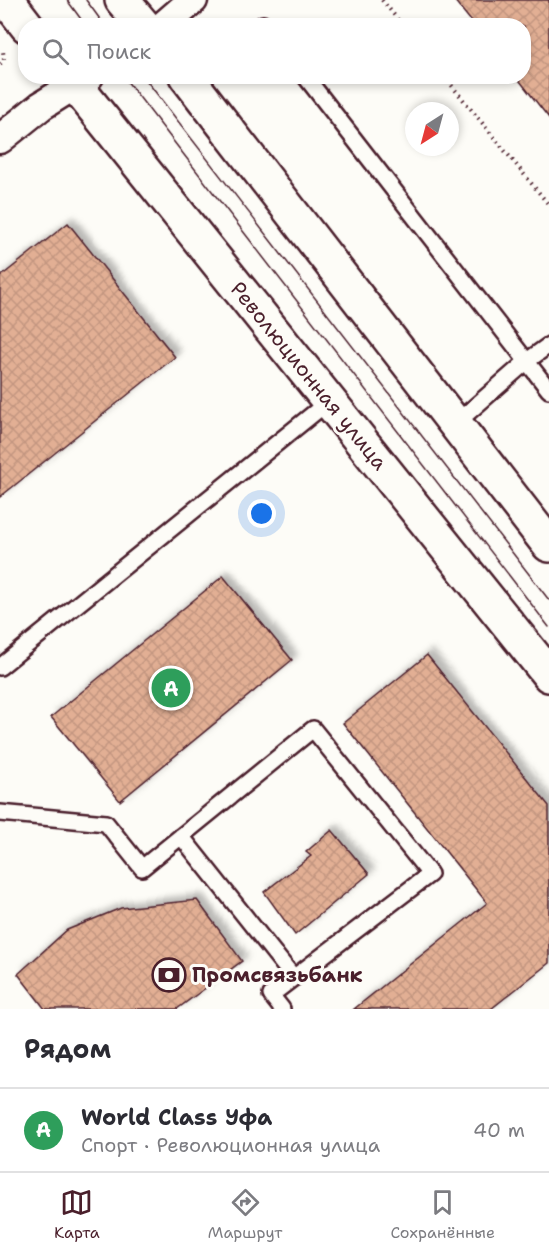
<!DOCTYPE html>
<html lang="ru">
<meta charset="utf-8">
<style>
body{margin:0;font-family:"Shantell Sans",sans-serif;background:#f7f7f7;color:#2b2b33}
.compass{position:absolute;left:405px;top:102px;width:54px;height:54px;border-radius:50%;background:#fff;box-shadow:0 3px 9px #0003;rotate:216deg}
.you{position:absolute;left:262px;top:514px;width:21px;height:21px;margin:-15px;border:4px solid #fff;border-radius:50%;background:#1a73e8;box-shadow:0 0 0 9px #1a73e833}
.badge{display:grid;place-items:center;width:39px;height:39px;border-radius:50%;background:#4a1f2b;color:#fff;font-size:20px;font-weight:700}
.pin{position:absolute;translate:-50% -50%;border:3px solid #fff;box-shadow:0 2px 6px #0006}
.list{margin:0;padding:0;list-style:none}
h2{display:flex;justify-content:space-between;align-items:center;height:78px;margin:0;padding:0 24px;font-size:26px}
h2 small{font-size:20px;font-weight:400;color:#7c7c81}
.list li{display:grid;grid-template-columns:39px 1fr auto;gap:18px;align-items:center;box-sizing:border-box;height:84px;padding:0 24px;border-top:2px solid #e1e1e2}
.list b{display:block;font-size:22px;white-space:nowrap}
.list p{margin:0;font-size:20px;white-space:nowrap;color:#7c7c81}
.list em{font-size:20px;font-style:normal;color:#7c7c81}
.icon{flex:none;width:33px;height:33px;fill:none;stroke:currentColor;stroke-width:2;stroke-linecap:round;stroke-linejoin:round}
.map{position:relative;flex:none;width:549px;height:1009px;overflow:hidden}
.search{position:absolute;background:#fff;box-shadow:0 3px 9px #0003;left:18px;right:18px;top:18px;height:66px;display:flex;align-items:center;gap:15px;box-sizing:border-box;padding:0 21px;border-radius:24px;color:#7c7c81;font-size:22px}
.sheet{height:162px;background:#fff}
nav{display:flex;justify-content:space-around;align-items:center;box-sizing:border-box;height:84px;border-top:2px solid #e1e1e2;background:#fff;font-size:16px;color:#7c7c81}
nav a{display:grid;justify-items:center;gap:3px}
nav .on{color:#4a1f2b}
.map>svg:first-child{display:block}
.building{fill:url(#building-cross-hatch);stroke:#4a1f2b;stroke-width:1.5;filter:url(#shadow)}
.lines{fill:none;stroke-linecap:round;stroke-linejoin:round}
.lane-casing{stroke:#4a1f2b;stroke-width:20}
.street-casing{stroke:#4a1f2b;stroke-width:33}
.secondary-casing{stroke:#4a1f2b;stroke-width:38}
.path{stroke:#4a1f2b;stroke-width:4;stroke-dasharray:1.5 4.5;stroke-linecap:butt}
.lane{stroke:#fdfcf7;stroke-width:15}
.street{stroke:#fdfcf7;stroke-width:28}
.secondary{stroke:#fdfcf7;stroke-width:33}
.tram{stroke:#4a1f2b;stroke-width:1.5}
.labels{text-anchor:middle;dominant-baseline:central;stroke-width:6;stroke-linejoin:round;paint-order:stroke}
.street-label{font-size:21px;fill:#4a1f2b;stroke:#fdfcf7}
.poi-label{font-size:21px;font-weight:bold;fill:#4a1f2b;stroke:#fdfcf7;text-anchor:start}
</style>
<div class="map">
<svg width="549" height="1009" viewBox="0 0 549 1009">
<defs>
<pattern id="building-cross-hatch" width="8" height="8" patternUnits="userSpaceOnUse" patternTransform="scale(1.5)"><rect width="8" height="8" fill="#e2af94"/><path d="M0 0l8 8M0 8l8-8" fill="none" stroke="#c39680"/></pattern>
<filter id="shadow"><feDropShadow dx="5.5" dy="-5.5" stdDeviation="3" flood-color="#0004"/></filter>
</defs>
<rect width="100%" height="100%" fill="#fdfcf7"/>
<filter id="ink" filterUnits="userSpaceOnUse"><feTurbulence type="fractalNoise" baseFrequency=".0167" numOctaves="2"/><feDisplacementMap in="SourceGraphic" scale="12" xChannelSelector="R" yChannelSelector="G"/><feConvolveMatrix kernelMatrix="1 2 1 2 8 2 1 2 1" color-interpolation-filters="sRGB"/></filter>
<g filter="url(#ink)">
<path class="building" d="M454 0H549V118L516 76H524V26H475Z
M68 223 175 357 0 497V277Z
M223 576 292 660 120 801 51 717Z
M427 655 549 806V963L491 1009H354L487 903 343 723Z
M332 830 369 874 295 935 264 892 311 856 306 852Z
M197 900 242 961 177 1009H45L18 974 67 930 121 908Z"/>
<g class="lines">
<g class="lane-casing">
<path id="lane" d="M263 24 265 26
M305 76 549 390
M455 424 527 361 549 345
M0 667 329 401
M0 813 106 823 142 868 313 729 430 874 271 995 282 1009
M181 836 294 978"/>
</g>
<g class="street-casing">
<path id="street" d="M163 26 193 0
M0 139 41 106 89 76"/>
</g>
<g class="secondary-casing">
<path id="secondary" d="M7 0 27 26
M122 0 144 26
M68 76 549 675
M186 76 549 545"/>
</g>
<path class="path" d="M382 0 403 26
M0 64 4 60 3 51
M444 76 549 205"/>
<use href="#lane" class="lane"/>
<use href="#street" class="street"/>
<use href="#secondary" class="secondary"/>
<path class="tram" d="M67 0 86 26
M86 0 105 26
M123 76 549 627
M143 76 549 600"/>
</g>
</g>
<defs>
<g id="bank-ring" transform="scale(1.725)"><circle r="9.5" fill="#fdfcf7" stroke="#4a1f2b" stroke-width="1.5"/><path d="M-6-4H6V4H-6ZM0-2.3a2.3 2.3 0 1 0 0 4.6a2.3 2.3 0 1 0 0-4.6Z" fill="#4a1f2b"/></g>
</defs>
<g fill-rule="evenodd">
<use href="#bank-ring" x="169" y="975"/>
</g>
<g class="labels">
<g class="street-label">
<text transform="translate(309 376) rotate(51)">Революционная улица</text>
</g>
<g class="poi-label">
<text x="192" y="975">Промсвязьбанк</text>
</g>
</g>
</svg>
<svg class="compass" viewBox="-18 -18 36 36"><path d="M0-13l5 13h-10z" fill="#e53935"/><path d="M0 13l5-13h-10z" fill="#7c7c81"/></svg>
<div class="you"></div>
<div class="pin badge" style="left:171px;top:688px;background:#2e9e5b">A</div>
<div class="search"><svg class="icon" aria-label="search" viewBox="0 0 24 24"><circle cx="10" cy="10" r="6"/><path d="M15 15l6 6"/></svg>Поиск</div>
</div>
<section class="sheet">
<h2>Рядом<small></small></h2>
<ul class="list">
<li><span class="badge" style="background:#2e9e5b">A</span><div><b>World Class Уфа</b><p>Спорт · Революционная улица</p></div><em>40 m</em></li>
</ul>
</section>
<nav>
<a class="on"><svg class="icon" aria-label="map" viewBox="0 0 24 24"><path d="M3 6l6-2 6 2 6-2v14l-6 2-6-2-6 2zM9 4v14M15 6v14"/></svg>Карта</a>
<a><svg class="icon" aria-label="directions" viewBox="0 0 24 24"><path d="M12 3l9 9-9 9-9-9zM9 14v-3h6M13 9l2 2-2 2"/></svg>Маршрут</a>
<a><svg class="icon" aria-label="saved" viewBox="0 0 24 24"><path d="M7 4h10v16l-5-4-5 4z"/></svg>Сохранённые</a>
</nav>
